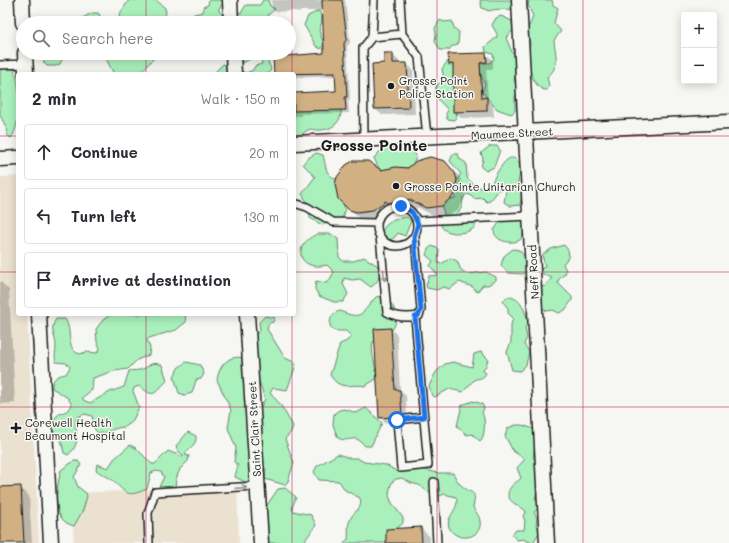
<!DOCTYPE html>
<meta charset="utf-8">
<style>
body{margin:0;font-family:Mali,sans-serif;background:#f2f2f3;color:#2b2b33}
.controls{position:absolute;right:12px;top:12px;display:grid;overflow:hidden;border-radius:4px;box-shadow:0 2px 10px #0003}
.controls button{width:36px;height:36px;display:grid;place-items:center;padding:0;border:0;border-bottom:1px solid #e1e1e2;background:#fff;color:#2b2b33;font:20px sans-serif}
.stop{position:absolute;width:12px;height:12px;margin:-9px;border:3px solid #1a73e8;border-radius:50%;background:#fff}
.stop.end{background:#1a73e8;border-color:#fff;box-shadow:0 1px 4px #0008}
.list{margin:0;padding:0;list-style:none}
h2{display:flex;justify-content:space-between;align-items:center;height:52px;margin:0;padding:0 16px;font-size:17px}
h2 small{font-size:13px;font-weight:400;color:#7c7c81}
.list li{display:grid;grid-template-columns:26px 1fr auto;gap:12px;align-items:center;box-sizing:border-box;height:56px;margin:0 8px 8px;padding:0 8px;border:1px solid #e1e1e2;border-radius:4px}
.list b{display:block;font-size:15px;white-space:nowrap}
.list em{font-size:13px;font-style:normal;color:#7c7c81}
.icon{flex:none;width:22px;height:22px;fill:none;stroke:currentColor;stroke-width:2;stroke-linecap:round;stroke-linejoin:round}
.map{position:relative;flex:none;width:729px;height:543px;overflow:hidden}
.search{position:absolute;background:#fff;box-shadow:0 2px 10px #0003;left:16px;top:16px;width:280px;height:44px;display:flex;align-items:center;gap:10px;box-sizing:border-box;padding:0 14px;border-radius:22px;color:#7c7c81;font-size:15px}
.panel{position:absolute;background:#fff;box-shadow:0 2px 10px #0003;left:16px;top:72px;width:280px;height:244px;border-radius:4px}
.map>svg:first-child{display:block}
.built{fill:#ebe1d1}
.green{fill:#aaf0bc;stroke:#63866c;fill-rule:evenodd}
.shadow{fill:#0003}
.building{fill:#d1b184;stroke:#1c1c1c}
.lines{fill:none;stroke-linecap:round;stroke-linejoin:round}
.lane-casing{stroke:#1c1c1c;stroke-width:10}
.street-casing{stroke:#1c1c1c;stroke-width:17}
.lane{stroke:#f6f6f2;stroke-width:7}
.street{stroke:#f6f6f2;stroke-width:14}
.oneway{stroke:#949492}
.route{stroke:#1a73e8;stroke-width:5}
.grid{fill:none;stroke:#c2185b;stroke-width:1;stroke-opacity:0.55}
.poi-dot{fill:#1c1c1c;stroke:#f6f6f2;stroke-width:1.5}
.labels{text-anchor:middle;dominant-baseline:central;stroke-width:3;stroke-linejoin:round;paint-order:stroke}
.poi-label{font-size:11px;fill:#1c1c1c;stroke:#f6f6f2;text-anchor:start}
.street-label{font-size:11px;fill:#1c1c1c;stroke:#f6f6f2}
.district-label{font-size:15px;font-weight:bold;fill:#1c1c1c;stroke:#f6f6f2}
</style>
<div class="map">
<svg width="729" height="543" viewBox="0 0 729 543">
<rect width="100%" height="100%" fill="#f6f6f2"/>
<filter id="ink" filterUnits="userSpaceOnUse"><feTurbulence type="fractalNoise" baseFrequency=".025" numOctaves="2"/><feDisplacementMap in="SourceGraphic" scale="8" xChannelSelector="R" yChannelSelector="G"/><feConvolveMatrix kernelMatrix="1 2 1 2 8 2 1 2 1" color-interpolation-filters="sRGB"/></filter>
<g filter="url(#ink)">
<path class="built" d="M18 176V314H27L39 543H0V177Z
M237 487 239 543H74L71 493Z"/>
<path class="green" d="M129 0H156L165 8 166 14 156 23H117L121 12Z
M209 0H226L219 8V11L226 18 236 11 241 13 246 5H260L263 0H268L270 6 275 9 268 15 271 23H190L189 19 194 14 203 12V7L208 5Z
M480 0H519L514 9C506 10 497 8 489 11L482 8Z
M529 0H552L553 5 558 8 554 23 561 31 554 40C555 54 561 66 547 77L549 86 547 90C535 91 528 68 527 58 527 52 530 48 530 43 524 28 529 30 533 16L528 5Z
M318 11 320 12 322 21 319 31 324 44 321 49 316 46 304 25 308 16Z
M92 13H98L100 15 98 23H73Z
M501 16 512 21 513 30 506 38 512 52 516 55 519 71 514 79 518 91 515 97V111L511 114 497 109 482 92 485 84C481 79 479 70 481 63H489L494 59 493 54 486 52 485 47 497 37V34L492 25 496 18Z
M440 20 444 22 452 21 454 28 459 32 458 44 455 46H452L449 50H440L435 41 436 34 435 28Z
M43 53H65L60 64 56 66H47L44 63Z
M103 53H162L153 59 139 74H114Z
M232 53H265L271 69 269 74H213L223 64 246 73 253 70 255 66 262 64 261 58 255 56 243 63Z
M447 62 453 63 456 69 452 82C458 89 459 112 455 120L447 119 446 114 448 110 435 96 436 86 444 79 442 69Z
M7 67H12C22 79 21 127 11 138L7 135 6 127 0 115V69Z
M340 105C345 121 332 131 317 130 313 130 311 128 308 130 303 132 298 139 294 143V109Z
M407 146 416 155C415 172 391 173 379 169L374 158 382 149Z
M490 146H497L500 150 494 167 486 171 481 167 483 159 481 153Z
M316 153 323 155C327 170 324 173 339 181L345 211 343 217 335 221 322 225 310 218 309 205 302 194 315 177 303 164 307 159Z
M453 154H458L460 159 466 163 467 178C473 184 482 192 491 186 492 180 502 163 507 160 510 157 513 158 516 159 524 169 519 173 518 183L522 194 520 205 510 206 504 202 506 191 504 189 499 190 490 201 487 202 483 198 474 199 470 195 467 194 463 198C462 209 461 211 452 218L451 221 458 223 468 214 473 215 477 219V223C475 225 474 229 471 230 463 234 446 235 441 226L445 218 442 207 446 200 455 198V195L453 193V186L461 174 450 161Z
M523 215 526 229 520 240C511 245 494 241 494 230L502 219Z
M407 217 411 221 405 236 398 233 395 237 388 241 382 233C384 222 397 218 407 217Z
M317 234H331L338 239 339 257 343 261H354L364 257 378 266C382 274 378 283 371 287L360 279 352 280 344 278 343 284 348 294 343 302H334L319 296 315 289 316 281 326 283 329 281 334 272 327 265C299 272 290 246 317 234Z
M564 245 568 250 569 256 563 264 566 270 565 274 558 280V283L572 297V300L565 310 559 313 553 310 546 311 538 304 541 287 545 286 552 278 541 273V269L545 266 542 255 551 249Z
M432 246 439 249 438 263 441 264 451 258 457 261 461 270 468 274 486 272 496 277V280L488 285H483L477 292 473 287 459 282 450 289 443 287 437 290 427 288 426 285 429 276 438 275 430 266 433 261 426 255 428 249Z
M513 249 519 250 525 257 527 256V271L522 274 508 273 501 265 504 256Z
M382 296C395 302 402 321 390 332 385 336 378 337 373 342 370 353 377 367 376 379L365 386C350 383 341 392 330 375L340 344 347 341 351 336 346 331C340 331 334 332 330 326 330 318 332 313 340 311 363 321 361 313 376 297Z
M507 297C521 296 526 313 528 323L525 328 527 338 524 344 529 352 526 365 520 371 512 370 507 352 511 342V325L513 318 508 313V308L503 302Z
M111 314H185L186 322 176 330 149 338 147 340 150 348 149 355 137 360 128 369 114 371 93 378 92 390 83 397V400L90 403 110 392 124 387 129 371C133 370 135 371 139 370 150 368 149 360 162 365L167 380C165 384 163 384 161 387 151 399 149 392 139 386L134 388 133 391 139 407 132 422 125 427C113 427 109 434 98 433L95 430 92 416 85 414 77 417C72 429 84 442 68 455L64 453 61 440 53 431C52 408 66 417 72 405L68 398 52 388C51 378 59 375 66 374L70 367 66 363 56 362C54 356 56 351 56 345 55 334 49 330 56 319H65C73 330 65 350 80 354L86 352 97 353 100 348 97 342 96 329 103 320Z
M265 316 275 318 273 322 269 323 267 329 285 358 294 362 296 365 287 390 273 388 270 393 280 404 293 426 291 432 285 439 294 463 288 481 285 485 265 479 266 469 262 466V456L249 481 247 483 235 477 238 465 234 462 236 448 228 428 231 410 217 380C219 366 228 354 244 358L255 346V335L260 331 259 322ZM255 377 259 381 265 399 257 415 250 444C244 439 247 433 249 427Z
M481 352 488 359 486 366 482 370 486 373C484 378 479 379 475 379L463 392 449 389 435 397 432 396 429 386 436 372 445 364 453 362 472 367 474 354Z
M186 362 200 365 204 374 201 379 196 380 192 393 185 395 179 393 174 377 178 368Z
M473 401 482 404 484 408 482 413C486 418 485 438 480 441L472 434 467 435 457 426 462 405Z
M366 408 382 423 371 446H365C354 432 350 444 338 438L333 425 334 414C342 406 347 410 356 413Z
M516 425H522L537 430 533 458 538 462 539 476 535 478 538 486 535 499 539 500 540 507 534 512 537 518 536 525 540 531 534 541 529 542 523 539 517 540 512 535 516 530H524L525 521 523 516 526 511C519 505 501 500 511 487 513 483 518 482 521 478L517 468 525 459 513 451 505 436 508 428Z
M188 432 196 436C197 446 189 446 185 455L189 456 188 461 180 469 176 479 175 487 158 489 164 477 161 472 156 471 151 473 147 489C130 496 127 496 116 483 112 478 102 475 96 470L97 464 108 468 114 459 130 445 136 448 152 464H155L168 451 183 457V455L178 451 176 446Z
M338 454 349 458H357L364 462 386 465 398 472 406 471 412 467 438 473H453C455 477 458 483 462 486 473 495 477 490 473 507 475 512 479 514 480 521 483 538 458 543 450 529 443 518 461 509 456 497L444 494 436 498 419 485 411 483 402 478 396 479 392 482 390 488 389 496 392 503 403 518V523L395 530 393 543H344L348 539C349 532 347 526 350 520 353 511 364 509 360 498L345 490 339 481 319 480 314 472 317 466Z
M74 461H78L81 465 74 477 78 487 86 493 87 496 83 510 74 526C49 520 57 487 61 470Z
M285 488 296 497 292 508 293 511 311 515 316 525 303 543H267L268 537 261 514 278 489Z"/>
<path class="shadow" d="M271 0H345L350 43 347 46 350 100H348L349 113 301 114V116H294V94L337 92 336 76 294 78V74H275L274 57 325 54 323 11H301L299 13 294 11 275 12 272 8Z
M392 54 399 61V64H407L413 70 415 114 382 115 375 109 385 64Z
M486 54 493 60V69H486L488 100 493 105 494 117 461 118 454 112V68L450 64Z
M361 161 375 165 381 171 450 167 459 176 465 190V198L457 211 444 217H436L417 207 415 213 397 214 394 210 382 218 374 221 359 218 339 198Z
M0 281 9 290 15 403 0 404Z
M391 329 397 335 400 390 406 396 407 420 385 423 380 417Z
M20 487 29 496 32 543H0V488Z
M421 528 430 537V543H387Z"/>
<path class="building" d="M322 0H342L347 39 344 43 347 97H345L346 110 294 111V93L336 91 335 73 274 74 273 57 324 53Z
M384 53H393V63H407L409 108 374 109 372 64 384 63Z
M486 53 487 62 480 63 482 98 487 97V111L453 112V64L449 65 448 54Z
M430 157 445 161 455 173 457 180 453 196 442 206 426 208 408 199 406 205 397 203 388 205 386 201 373 210 357 212 349 210 338 199 335 184 337 177 346 165 353 161H368L381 170 396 167 408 168 416 161Z
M391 328 395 390H400L402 414 393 417 379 418 374 329Z
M21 486 24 543H0V487Z
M421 527 422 543H386V529Z"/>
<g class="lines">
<g class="lane-casing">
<path id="lane" d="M400 0 402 34 419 57 427 137
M372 37 402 34
M0 65 25 64
M364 140 363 48 372 37 374 0
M294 203 307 207 333 222 377 223
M377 226a20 20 0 1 1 40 0a20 20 0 1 1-40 0Z
M417 221 530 216
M380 236 387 312C397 318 407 318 419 316L421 310 415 237
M415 317 428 465 401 468 397 420 424 417
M434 482 437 543
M149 543 148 513 155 492 257 486"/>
</g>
<g class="street-casing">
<path id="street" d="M22 0 23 23
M230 0 231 23
M519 0 547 543
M25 53 26 74
M233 53 234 74
M294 143 729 122
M0 159 18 158
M39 314 51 543
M247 314 261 543"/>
</g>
<use href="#lane" class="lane"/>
<use href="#street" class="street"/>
</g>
<defs><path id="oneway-shaft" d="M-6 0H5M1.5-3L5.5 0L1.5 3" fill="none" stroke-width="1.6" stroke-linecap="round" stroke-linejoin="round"/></defs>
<g class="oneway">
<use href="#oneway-shaft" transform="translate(384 275) rotate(84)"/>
<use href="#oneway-shaft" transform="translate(241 488) rotate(-4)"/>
</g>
</g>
<g class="lines" filter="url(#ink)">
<path class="route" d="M397 420 424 417 415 317 418 316 421 310 414 237 418 224 412 212 401 206"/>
</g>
<path class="grid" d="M146 0V23M292 0V74M437 0V543M583 0V543M146 53V74M0 136H18M294 136H729M0 272H18M294 272H729M146 314V543M292 314V543M0 407H729"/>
<g class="poi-dot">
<circle cx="391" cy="86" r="4"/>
<circle cx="396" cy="186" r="4"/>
<path d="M14 422h4v4h4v4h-4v4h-4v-4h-4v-4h4z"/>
</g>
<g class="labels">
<g class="poi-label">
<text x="399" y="80">Grosse Point<tspan x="399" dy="13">Police Station</tspan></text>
<text x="404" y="186">Grosse Pointe Unitarian Church</text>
<text x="25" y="422">Corewell Health<tspan x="25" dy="13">Beaumont Hospital</tspan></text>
</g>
<g class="street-label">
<text transform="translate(512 133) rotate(-3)">Maumee Street</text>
<text transform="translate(533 272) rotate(-93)">Neff Road</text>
<text transform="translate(254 429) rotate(-93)">Saint Clair Street</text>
</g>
<g class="district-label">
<text x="374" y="145">Grosse Pointe</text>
</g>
</g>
</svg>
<div class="controls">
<button>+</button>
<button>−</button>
</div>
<div class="stop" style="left:397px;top:420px"></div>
<div class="stop end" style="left:401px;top:206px"></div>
<div class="search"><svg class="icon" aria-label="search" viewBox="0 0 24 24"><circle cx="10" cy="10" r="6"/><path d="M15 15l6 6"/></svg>Search here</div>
<section class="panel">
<h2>2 min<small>Walk · 150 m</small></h2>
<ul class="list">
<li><svg class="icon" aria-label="ahead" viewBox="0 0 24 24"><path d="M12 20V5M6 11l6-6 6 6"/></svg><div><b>Continue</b></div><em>20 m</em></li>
<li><svg class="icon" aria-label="left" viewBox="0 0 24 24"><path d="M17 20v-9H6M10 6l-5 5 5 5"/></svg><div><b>Turn left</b></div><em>130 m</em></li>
<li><svg class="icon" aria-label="arrive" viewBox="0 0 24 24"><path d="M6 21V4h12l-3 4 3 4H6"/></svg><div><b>Arrive at destination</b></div></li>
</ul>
</section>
</div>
